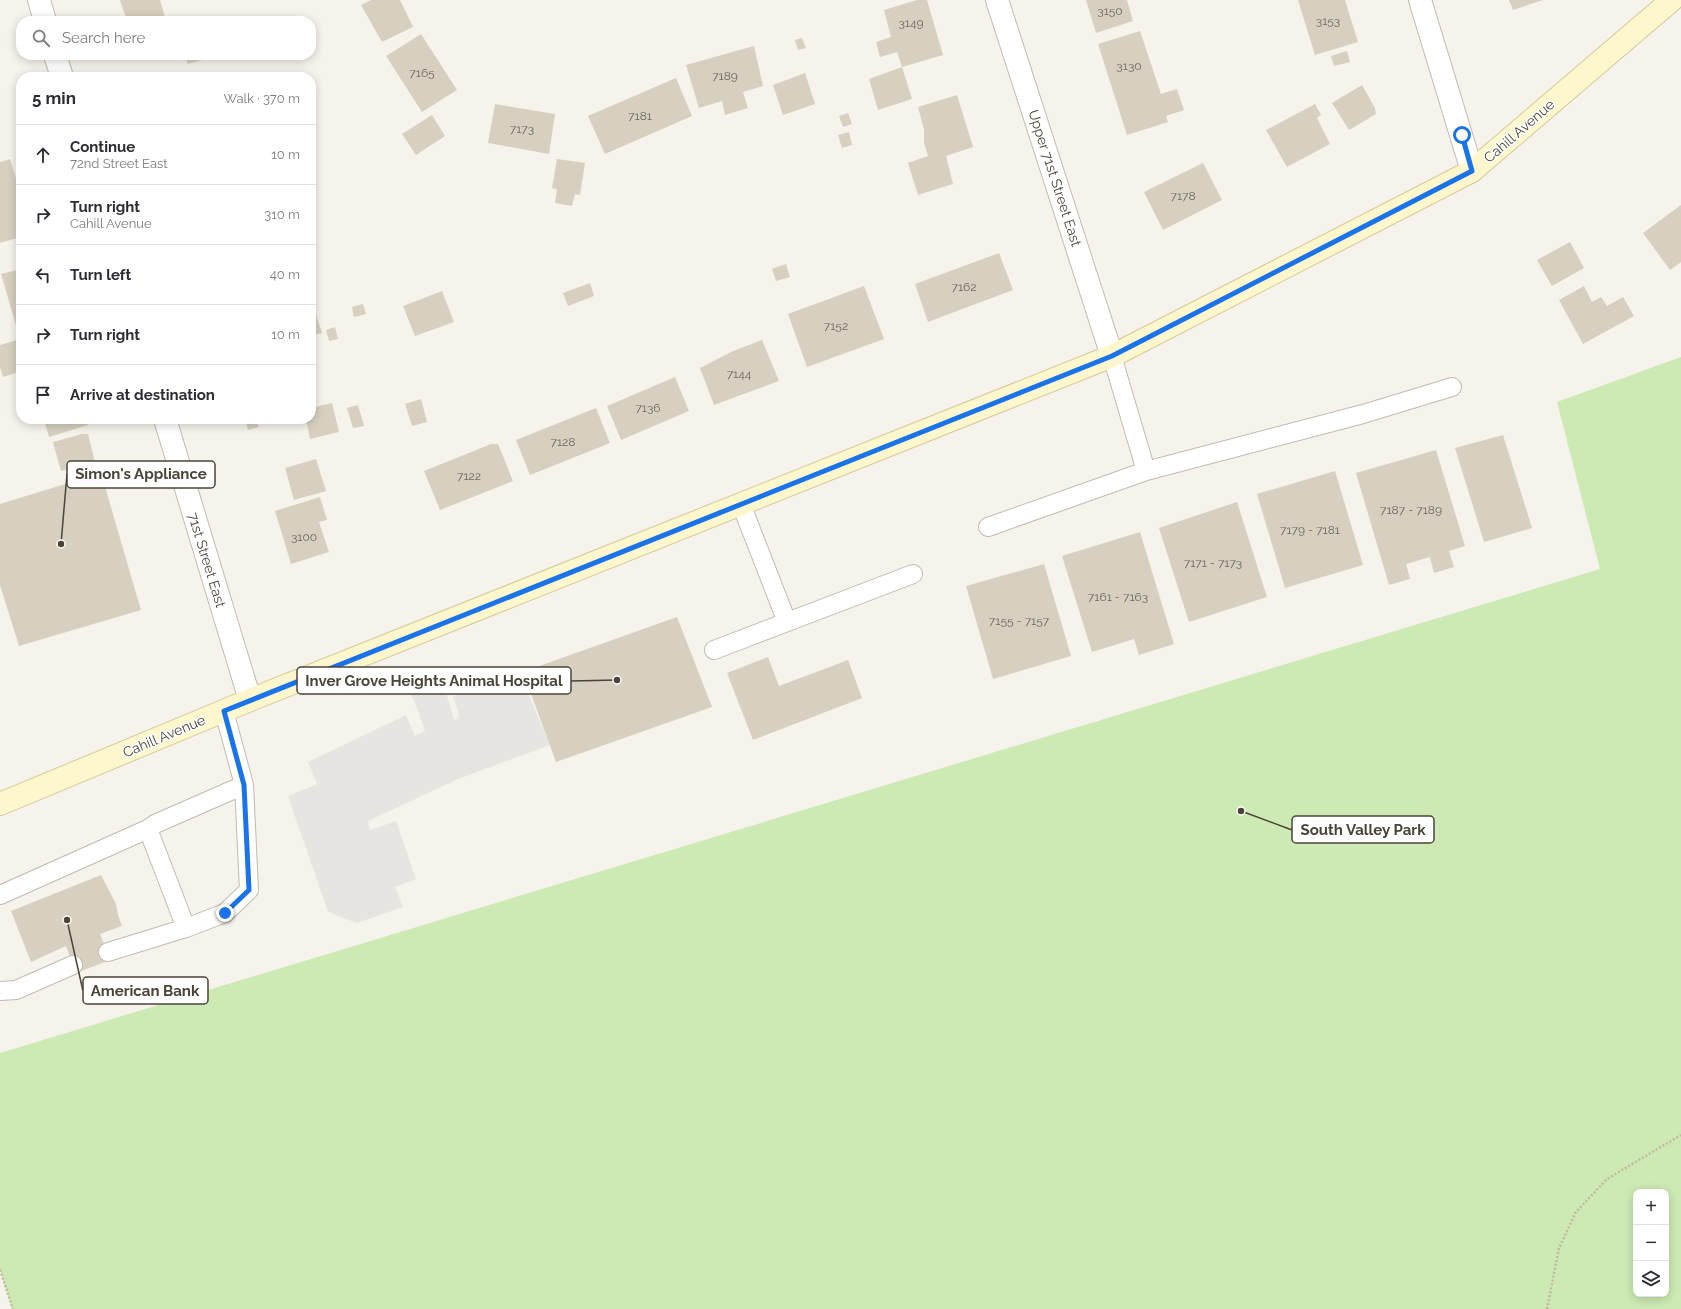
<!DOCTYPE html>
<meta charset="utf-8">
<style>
body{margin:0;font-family:Raleway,sans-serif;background:#f7f7f7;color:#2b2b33}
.controls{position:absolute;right:12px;bottom:12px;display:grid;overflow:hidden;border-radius:8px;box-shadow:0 2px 10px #0003}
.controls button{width:36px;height:36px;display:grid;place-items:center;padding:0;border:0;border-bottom:1px solid #e1e1e2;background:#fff;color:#2b2b33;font:20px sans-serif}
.stop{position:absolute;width:12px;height:12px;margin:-9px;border:3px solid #1a73e8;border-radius:50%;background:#fff}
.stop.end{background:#1a73e8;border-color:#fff;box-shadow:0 1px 4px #0008}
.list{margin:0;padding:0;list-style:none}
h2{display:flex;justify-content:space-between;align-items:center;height:52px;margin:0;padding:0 16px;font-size:17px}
h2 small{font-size:13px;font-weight:400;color:#7c7c81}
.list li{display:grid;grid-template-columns:26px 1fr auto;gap:12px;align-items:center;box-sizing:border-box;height:60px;padding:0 16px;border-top:1px solid #e1e1e2}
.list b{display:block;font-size:15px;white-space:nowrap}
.list p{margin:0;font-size:13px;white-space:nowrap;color:#7c7c81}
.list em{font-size:13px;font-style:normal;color:#7c7c81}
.icon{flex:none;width:22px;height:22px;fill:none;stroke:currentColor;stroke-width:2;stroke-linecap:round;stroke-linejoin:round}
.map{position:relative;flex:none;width:1681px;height:1309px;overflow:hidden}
.search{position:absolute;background:#fff;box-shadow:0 2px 10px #0003;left:16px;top:16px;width:300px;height:44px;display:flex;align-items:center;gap:10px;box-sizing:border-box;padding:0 14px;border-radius:16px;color:#7c7c81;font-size:15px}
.panel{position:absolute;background:#fff;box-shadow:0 2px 10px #0003;left:16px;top:72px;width:300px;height:352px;border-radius:16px}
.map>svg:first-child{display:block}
.green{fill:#cde9b4;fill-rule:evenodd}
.parking{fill:#e7e5e2}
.building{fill:#d7d0c0}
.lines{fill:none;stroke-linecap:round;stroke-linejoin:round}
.lane-casing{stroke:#c1bcad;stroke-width:20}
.street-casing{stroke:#c1bcad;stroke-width:24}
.secondary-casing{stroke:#d5c99a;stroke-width:24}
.path{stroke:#c3b99e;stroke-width:2.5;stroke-dasharray:2 2;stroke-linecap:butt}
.lane{stroke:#fff;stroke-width:18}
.street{stroke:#fff;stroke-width:22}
.secondary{stroke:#fef6cc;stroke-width:22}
.route{stroke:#1a73e8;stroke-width:5}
.labels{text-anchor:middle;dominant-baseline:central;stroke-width:3;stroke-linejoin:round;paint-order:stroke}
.number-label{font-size:12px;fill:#6d675a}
.street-label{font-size:14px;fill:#4a4438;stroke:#fff}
.leader{fill:none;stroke:#4a4438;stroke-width:1.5}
.callout-dot{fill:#4a4438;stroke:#fff;stroke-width:1.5}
.callout{fill:#fff;stroke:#4a4438;stroke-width:1.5}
.callout-label{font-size:15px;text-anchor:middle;font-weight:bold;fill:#4a4438}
</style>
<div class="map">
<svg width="1681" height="1309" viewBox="0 0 1681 1309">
<rect width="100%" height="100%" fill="#f5f3eb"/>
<path class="green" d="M1681 357V1309H12L0 1270V1053L1600 569 1557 402ZM1636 1192H1666V1294H1636Z"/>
<path class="parking" d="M518 670 550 745 458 779 368 821 370 830 396 821 416 879 395 887 403 907 357 923 328 912 288 796 317 784 308 762 406 715 415 736 425 731 413 698 407 689 441 675 454 720 460 717 453 697Z"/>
<path class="building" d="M120 0H160L166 21H127Z
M371 0H400L413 27 382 42 361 5Z
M917 0H927L943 55 902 67 897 52 880 57 876 42 891 37 884 10Z
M1086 0H1127L1133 21 1096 33Z
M1298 0H1345L1358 42 1315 55Z
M1509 0H1543L1513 10Z
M1140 31 1161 94 1177 89 1184 110 1166 116 1168 122 1127 135 1098 44Z
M421 34 457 90 422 112 386 56Z
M802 38 806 48 798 50 795 40Z
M754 46 763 86 743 92 748 108 725 115 722 101 699 108 686 65Z
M1347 51 1350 62 1334 66 1331 56Z
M185 55H220L188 64Z
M902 67 912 99 878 110 869 79Z
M805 73 815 104 783 115 773 85Z
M676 78 692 116 605 154 588 116Z
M1362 85 1375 108 1376 114 1349 130 1332 103Z
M957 95 973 147 946 156 953 184 918 195 908 163 928 156 924 142V130L918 107Z
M495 104 555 114 549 154 488 143Z
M1315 104 1321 115 1317 118 1330 144 1287 167 1266 130Z
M848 113 852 124 843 127 839 116Z
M432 115 445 136 416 155 402 134Z
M849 132 852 145 842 148 838 135Z
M10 159 21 195V237L0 243V162Z
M557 159 585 163 580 195 575 194 572 206 555 203 557 189 552 188Z
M1203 163 1222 200 1163 230 1144 192Z
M1681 205V262L1670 270 1643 233Z
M1570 242 1584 268 1552 286 1537 260Z
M999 253 1013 290 928 322 915 284Z
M786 264 790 277 776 281 772 269Z
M21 269V331L18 332 1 274Z
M590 283 594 296 568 306 563 293Z
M864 286 884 339 807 367 788 314Z
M1584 286 1592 302 1601 297 1607 306 1623 297 1634 316 1583 344 1559 300Z
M442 291 454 322 415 336 403 306Z
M363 304 366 314 354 317 352 307Z
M315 311 322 333 311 336V312Z
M335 327 338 339 329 341 326 330Z
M21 339V371L3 377 0 367V345Z
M762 340 779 381 714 405 700 368 731 352Z
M675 377 689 411 621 440 607 406Z
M421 399 427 422 412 426 405 404Z
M332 403 339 432 310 439 306 419H311V408Z
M358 405 364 426 353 428 347 408Z
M596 408 610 443 530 475 516 440Z
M44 419H86L88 425 49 437Z
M245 419H269L257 423 259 427 248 430Z
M82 434H88L95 462 61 471 53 442Z
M1503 435 1532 528 1484 542 1455 448Z
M491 444H498L513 481 440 510 424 471Z
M1436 450 1465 546 1449 551 1454 567 1434 573 1430 557 1406 564 1410 579 1389 585 1356 473Z
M316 459 326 491 294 500 285 468Z
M1335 471 1363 565 1285 588 1257 494Z
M101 473 141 610 19 646 0 585V504Z
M320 497 327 520 319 522 329 552 291 564 275 511Z
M1237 502 1267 597 1189 622 1159 528Z
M1140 532 1174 644 1139 655 1134 639 1092 652 1062 556Z
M1044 564 1071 656 993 679 966 586Z
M677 617 712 707 556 762 530 691 536 689 528 670Z
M768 657 779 686 848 660 862 698 753 740 727 673Z
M101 875 116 904 118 915 122 926 100 934 110 960 76 973 66 946 31 962 11 911Z"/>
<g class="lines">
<g class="lane-casing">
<path id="lane" d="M1112 356 1146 471 1363 414 1452 387
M741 504 787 622
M988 527 1146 471
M714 650 913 574
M224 711 244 785 249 890 225 913 186 928 148 829 155 824 244 785
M0 895 148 829
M108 952 186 928
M0 991 16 990 73 965"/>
</g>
<g class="street-casing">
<path id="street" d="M39 0 45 21
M997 0 1112 356
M1420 0 1472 171
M55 55 62 77
M165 419 250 700"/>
</g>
<g class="secondary-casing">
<path id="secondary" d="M0 804 250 700 1112 356 1472 171 1672 0"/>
</g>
<path class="path" d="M0 1270 13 1309
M1547 1309 1559 1248 1576 1212 1607 1179 1681 1135"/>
<use href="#lane" class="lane"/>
<use href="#street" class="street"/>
<use href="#secondary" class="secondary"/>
</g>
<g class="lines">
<path class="route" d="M225 913 249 890 244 785 224 711 1112 356 1472 171 1462 135"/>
</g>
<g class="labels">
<g class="number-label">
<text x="1110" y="11">3150</text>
<text x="1328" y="21">3153</text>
<text x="911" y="23">3149</text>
<text x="1129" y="66">3130</text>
<text x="422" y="73">7165</text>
<text x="725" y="76">7189</text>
<text x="640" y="116">7181</text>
<text x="522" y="129">7173</text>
<text x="1183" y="196">7178</text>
<text x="964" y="287">7162</text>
<text x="836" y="326">7152</text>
<text x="739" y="374">7144</text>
<text x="648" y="408">7136</text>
<text x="563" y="442">7128</text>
<text x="469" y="476">7122</text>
<text x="1411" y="510">7187 - 7189</text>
<text x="1310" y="530">7179 - 7181</text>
<text x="304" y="537">3100</text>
<text x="1213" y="563">7171 - 7173</text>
<text x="1118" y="597">7161 - 7163</text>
<text x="1019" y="621">7155 - 7157</text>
</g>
<g class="street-label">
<text transform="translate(1519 131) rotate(-41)">Cahill Avenue</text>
<text transform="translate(1055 178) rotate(72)">Upper 71st Street East</text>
<text transform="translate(207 560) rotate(73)">71st Street East</text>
<text transform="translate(164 736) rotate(-23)">Cahill Avenue</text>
</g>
</g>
<path class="leader" d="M61 544L67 474M617 680L571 681M1241 811L1292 830M67 920L83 991"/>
<g class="callout-dot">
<circle cx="61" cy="544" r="4"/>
<circle cx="617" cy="680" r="4"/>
<circle cx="1241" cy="811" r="4"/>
<circle cx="67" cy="920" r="4"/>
</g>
<g class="callout">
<rect x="67" y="461" width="148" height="27" rx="4"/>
<rect x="297" y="667" width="274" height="27" rx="4"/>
<rect x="1292" y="816" width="142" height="27" rx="4"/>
<rect x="83" y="977" width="125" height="27" rx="4"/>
</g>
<g class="callout-label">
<text x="141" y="479">Simon's Appliance</text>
<text x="434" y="686">Inver Grove Heights Animal Hospital</text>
<text x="1363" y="835">South Valley Park</text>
<text x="145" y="996">American Bank</text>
</g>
</svg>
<div class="controls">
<button>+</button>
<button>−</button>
<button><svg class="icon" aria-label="layers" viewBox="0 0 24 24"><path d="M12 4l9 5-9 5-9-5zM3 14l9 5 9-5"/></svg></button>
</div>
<div class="stop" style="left:1462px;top:135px"></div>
<div class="stop end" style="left:225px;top:913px"></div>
<div class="search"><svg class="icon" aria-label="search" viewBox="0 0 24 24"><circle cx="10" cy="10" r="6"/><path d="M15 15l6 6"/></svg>Search here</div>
<section class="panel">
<h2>5 min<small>Walk · 370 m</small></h2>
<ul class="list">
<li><svg class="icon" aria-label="ahead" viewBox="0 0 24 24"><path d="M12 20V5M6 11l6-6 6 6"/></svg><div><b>Continue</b><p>72nd Street East</p></div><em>10 m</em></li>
<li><svg class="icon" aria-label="right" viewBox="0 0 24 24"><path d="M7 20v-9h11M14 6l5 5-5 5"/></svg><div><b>Turn right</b><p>Cahill Avenue</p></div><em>310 m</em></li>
<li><svg class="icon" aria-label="left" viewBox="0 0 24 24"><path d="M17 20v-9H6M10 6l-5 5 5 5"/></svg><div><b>Turn left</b></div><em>40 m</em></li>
<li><svg class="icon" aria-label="right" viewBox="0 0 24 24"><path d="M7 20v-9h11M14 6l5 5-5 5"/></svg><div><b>Turn right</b></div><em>10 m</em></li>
<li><svg class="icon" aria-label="arrive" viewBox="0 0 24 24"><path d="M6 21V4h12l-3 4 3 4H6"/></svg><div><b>Arrive at destination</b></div></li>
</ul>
</section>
</div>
